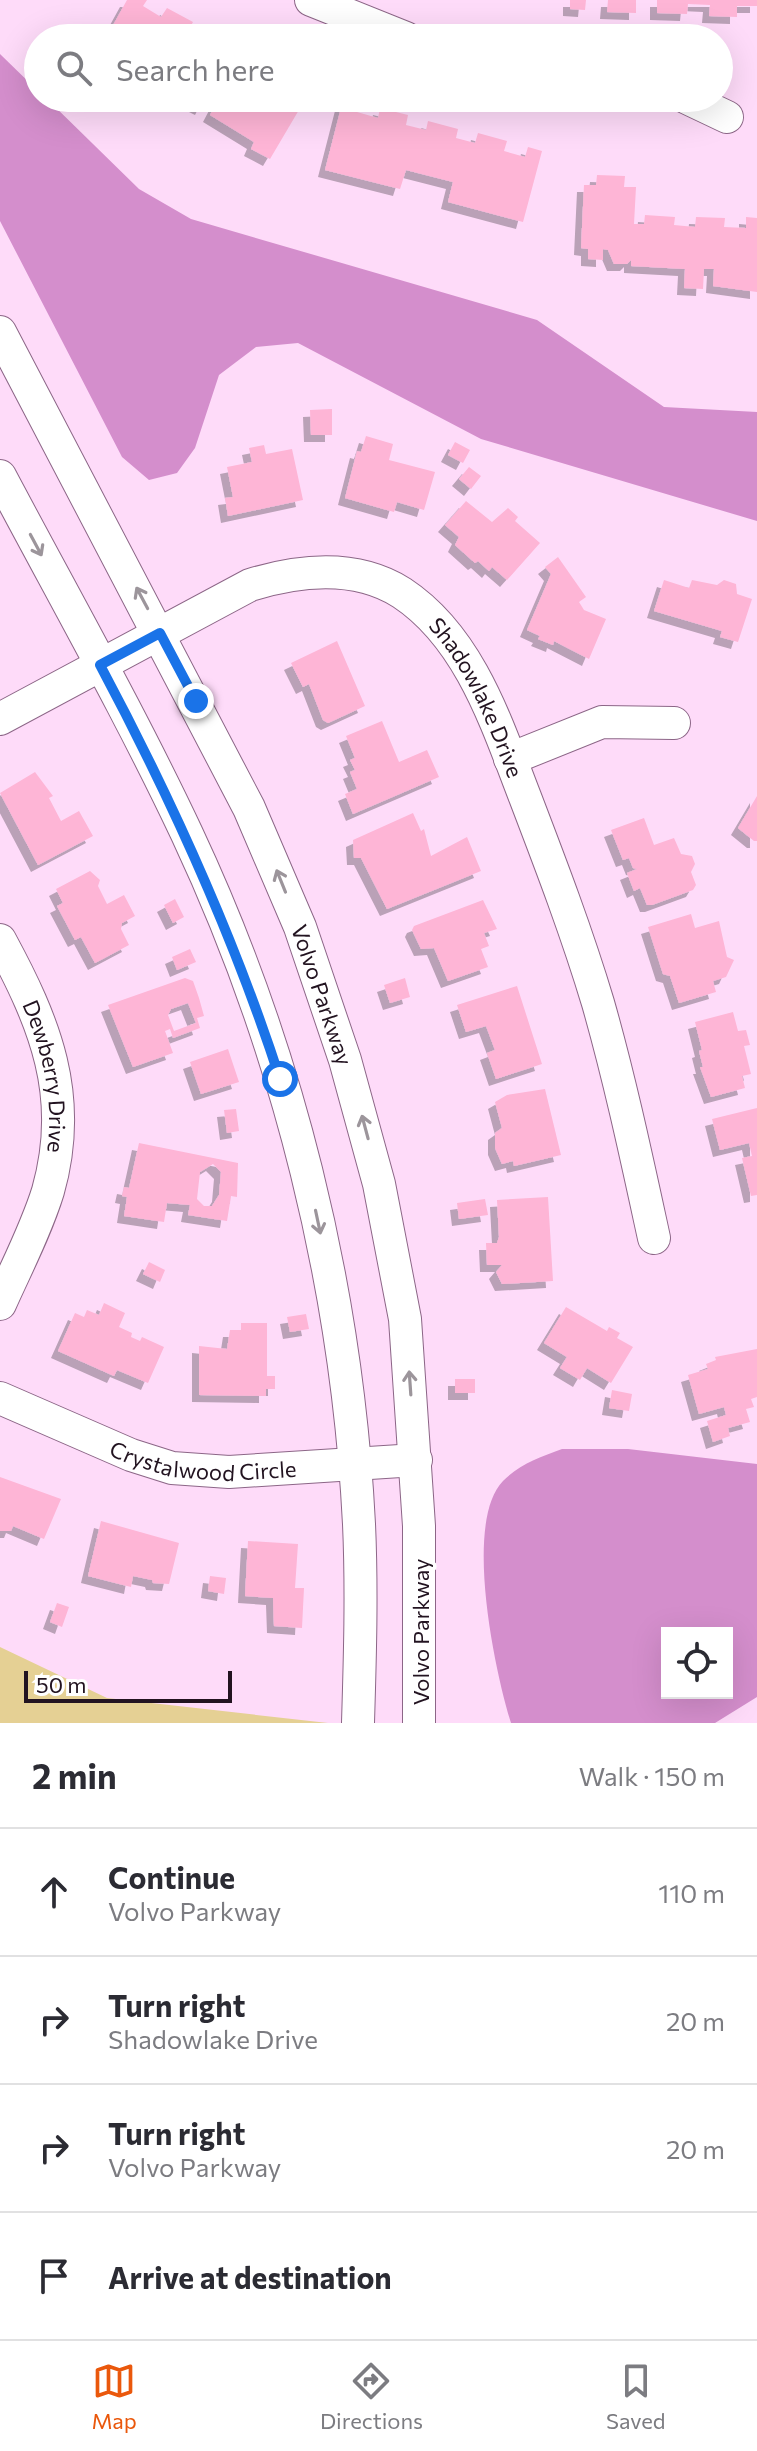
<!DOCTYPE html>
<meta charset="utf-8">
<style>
body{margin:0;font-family:Commissioner,sans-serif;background:#f7f7f7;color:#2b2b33}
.controls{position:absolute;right:24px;bottom:24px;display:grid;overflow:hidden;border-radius:0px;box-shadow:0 8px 32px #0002}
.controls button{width:72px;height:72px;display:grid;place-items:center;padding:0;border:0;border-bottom:2px solid #e1e1e2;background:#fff;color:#2b2b33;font:40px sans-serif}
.scale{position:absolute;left:24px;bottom:20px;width:208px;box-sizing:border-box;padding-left:8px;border:4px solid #221320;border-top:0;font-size:22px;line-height:28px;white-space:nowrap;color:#221320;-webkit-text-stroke:6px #fff;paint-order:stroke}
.stop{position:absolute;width:24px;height:24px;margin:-18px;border:6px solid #1a73e8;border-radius:50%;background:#fff}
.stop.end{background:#1a73e8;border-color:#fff;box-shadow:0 2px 8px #0008}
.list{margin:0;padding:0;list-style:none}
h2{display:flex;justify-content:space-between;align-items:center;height:104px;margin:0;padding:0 32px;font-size:34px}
h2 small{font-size:26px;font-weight:400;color:#7c7c81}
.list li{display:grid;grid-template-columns:52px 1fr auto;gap:24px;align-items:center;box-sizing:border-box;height:128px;padding:0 32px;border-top:2px solid #e1e1e2}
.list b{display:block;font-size:30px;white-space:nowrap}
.list p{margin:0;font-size:26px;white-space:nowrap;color:#7c7c81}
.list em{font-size:26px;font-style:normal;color:#7c7c81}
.icon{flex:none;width:44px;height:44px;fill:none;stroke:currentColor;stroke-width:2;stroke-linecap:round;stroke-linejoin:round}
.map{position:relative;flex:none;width:757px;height:1723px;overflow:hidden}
.search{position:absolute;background:#fff;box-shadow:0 8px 32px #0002;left:24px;right:24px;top:24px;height:88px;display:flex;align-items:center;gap:20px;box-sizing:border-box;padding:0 28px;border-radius:44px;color:#7c7c81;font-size:30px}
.sheet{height:616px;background:#fff}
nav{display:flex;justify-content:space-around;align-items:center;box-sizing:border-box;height:112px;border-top:2px solid #e1e1e2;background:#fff;font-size:22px;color:#7c7c81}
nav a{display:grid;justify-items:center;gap:4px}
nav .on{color:#ea580c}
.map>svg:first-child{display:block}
.green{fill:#e5d094}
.water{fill:#d48ecc;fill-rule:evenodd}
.building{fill:#feb5d6;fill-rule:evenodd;filter:url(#shadow)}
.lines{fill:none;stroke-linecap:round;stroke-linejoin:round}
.minor-casing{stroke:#8c6687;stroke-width:34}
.minor{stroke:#fff;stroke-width:32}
.oneway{stroke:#9c959b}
.route{stroke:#1a73e8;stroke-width:10}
.labels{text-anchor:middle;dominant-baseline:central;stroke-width:7;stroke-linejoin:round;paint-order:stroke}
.street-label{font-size:22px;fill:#221320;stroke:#fff}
</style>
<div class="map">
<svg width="757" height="1723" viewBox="0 0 757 1723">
<defs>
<filter id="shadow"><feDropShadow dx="-7" dy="7" stdDeviation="0" flood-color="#0004"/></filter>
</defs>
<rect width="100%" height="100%" fill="#fedbf9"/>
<path class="green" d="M0 1647 107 1698 328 1723H0Z"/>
<path class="water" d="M0 54 38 91V98H46L139 189 191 219 537 320 664 407 757 412V521L481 439 298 343 256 347 219 375 195 448 177 473 149 480 122 457 0 221Z
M562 1449H628L757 1464V1697L715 1723H511C495 1672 463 1522 503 1481 520 1464 540 1457 562 1449ZM667 1633H727V1693H667Z"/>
<path class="building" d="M127 0H147L143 6 161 17 167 8 193 22 188 31 201 38H106Z
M570 0H586L585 10 570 9Z
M608 0H636V13L607 12Z
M657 0H757V6H737V17L709 16 710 5 688 4 687 14 657 13Z
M192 98H207L202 108 190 102Z
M219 98H306L270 159 251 149 254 142 210 115Z
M343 100 359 103 357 112 378 118 380 108 408 115 406 125 426 130 428 121 458 129 456 138 475 143 478 133 507 141 504 151 525 157 528 147 542 151 523 222 448 202 453 182 406 170 400 189 325 170Z
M597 175 625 176 624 187H636L634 224H644L645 215 675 217 674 225 695 227 696 217 725 218 724 227 746 228V217L757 218V292L713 286 714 269H704L703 289 684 288 685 269 631 266V260L627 264H614L608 250 603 249V260L588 259V249L581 248 584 185H596Z
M332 409V435H311L310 410Z
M366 436 393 444 389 460 435 472 424 510 397 502 394 512 345 498 357 451 361 452Z
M455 442 470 450 463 463 448 455Z
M264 445 266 454 292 449 303 500 228 516 225 498 233 497 227 467 252 462 249 448Z
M469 467 481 476 471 489 459 479Z
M466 501 492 522 508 508 518 517 515 521 540 543 507 580 492 567 489 571 478 561 475 563 455 545 459 537 445 525Z
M558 557 586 597 579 602 584 610 606 619 589 659 554 641 553 645 538 639 540 636 527 630 551 574 545 567Z
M664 580 689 588 692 580 717 585 724 580 736 584 737 594 752 599 738 642 720 637 722 631 654 611Z
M337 641 365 706 328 723 323 720 309 684 303 687 291 663Z
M382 721 399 762 427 750 439 777 353 814 345 794 357 789 350 772 355 770 350 760 355 758 346 736Z
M35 772 53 796 49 798 61 821 79 811 93 836 38 865 0 793Z
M757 796V841H754L738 828Z
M413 813 421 831 424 829 431 856 467 837 481 871 387 909 361 858H354L353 840Z
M644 818 654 845 674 838 681 854 692 856 695 864 691 872 696 885 693 890 652 905H647L640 888 634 891 627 873 637 869 633 868 629 858 623 860 611 830Z
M90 871 100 880 98 886 107 904 124 895 135 916 122 923 121 929 129 945 95 963 81 937 75 940 57 906 63 903 56 889Z
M175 899 184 917 173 923 164 905Z
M483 900 497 929 484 933 489 946 481 949 488 967 448 981 434 948 421 949 412 930 414 926Z
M691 914 695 928 719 921 727 957 734 960 726 977 713 981 716 992 679 1003 670 976 663 974 648 927Z
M190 949 196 962 177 970 172 957Z
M185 978 193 981 199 998 204 1016 197 1018 200 1028 173 1038 170 1029 165 1031 173 1053 133 1067 108 1005ZM188 1003 196 1023 174 1031 168 1015 171 1009Z
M405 978 410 997 390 1003 384 985Z
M517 986 542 1064 496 1079 487 1053 495 1050 486 1026 466 1032 457 1005Z
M733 1012 738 1031 746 1030 750 1045 744 1046 751 1074 742 1076 745 1088 711 1097 700 1067H703L699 1051 702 1050 695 1022Z
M228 1049 239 1082 201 1094 190 1062Z
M545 1089 561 1155 514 1166 513 1161 502 1164 495 1148V1133L502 1128 495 1102 507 1095Z
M757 1108V1195L751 1196 742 1158 752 1156 749 1143 720 1150 712 1119Z
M236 1109 239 1131 227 1133 224 1110Z
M139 1143 238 1163 237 1197 231 1196 227 1221 188 1215 190 1205 167 1203 164 1222 124 1216 127 1197 122 1196 124 1187 129 1188ZM213 1164 221 1172 219 1195 212 1206H204L197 1199 200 1172Z
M548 1197 553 1281 502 1284 496 1272 502 1265H487L486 1243H497L499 1237 497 1200Z
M485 1199 488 1215 459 1219 457 1203Z
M149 1262 165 1270 160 1282 143 1274Z
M104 1303 125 1313 119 1327 132 1333 131 1337 140 1341 142 1337 164 1347 148 1383 117 1370 114 1376 58 1351 75 1313 84 1317 87 1310 99 1315Z
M566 1307 607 1331 609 1327 620 1333 617 1338 633 1347 611 1383 587 1368 580 1380 560 1368 567 1357 544 1343Z
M306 1314 309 1329 290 1332 287 1317Z
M241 1323H267V1376H275V1389H266V1396L199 1395V1346L227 1349 230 1330H241Z
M757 1349V1397L751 1399 754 1407 746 1409 750 1422 728 1428 730 1436 713 1442 707 1421 726 1415 724 1407 699 1414 688 1375 708 1369 706 1364 716 1360 715 1357Z
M455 1379H475V1393H455Z
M612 1390 632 1394 629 1411 609 1408Z
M0 1477 61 1499 44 1539 13 1526 11 1531H0Z
M101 1521 179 1543 169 1584 153 1583 152 1580 133 1576 131 1587 88 1576Z
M248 1541 298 1544 295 1588H304L302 1628 274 1626 273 1598 245 1596Z
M210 1576 226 1578 224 1594 208 1591Z
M57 1603 69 1607 62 1627 50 1622Z"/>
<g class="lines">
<g class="minor-casing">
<g id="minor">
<path d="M311 0 406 38"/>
<path d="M687 98 727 117"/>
<path id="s1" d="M0 332 249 808 300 927 345 1060 379 1184 405 1319 419 1526V1723"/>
<path d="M0 476C63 595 130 713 187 834 288 1049 347 1288 359 1524 362 1591 360 1657 358 1723"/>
<path id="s2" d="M0 719 250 585C299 570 355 563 402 593 470 638 497 725 525 797 551 865 577 933 598 1003 620 1080 637 1160 654 1238"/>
<path d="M510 759 602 722 674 723"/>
<path id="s3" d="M0 940C45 1023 75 1096 48 1191 36 1230 16 1268 0 1304"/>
<path id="s4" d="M0 1398 131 1455 172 1468 229 1472 416 1460"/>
</g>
</g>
<use href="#minor" class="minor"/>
</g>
<defs><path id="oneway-shaft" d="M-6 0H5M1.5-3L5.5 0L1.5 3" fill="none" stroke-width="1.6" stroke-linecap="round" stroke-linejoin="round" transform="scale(2)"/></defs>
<g class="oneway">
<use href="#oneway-shaft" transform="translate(36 545) rotate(62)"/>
<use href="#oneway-shaft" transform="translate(142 598) rotate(-118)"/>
<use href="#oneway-shaft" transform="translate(281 881) rotate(-112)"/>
<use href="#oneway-shaft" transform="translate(365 1127) rotate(-105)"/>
<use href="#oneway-shaft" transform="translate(318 1222) rotate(78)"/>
<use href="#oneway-shaft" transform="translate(410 1383) rotate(-94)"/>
</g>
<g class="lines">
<path class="route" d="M196 701 160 633 100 665C172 800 233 934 280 1079"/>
</g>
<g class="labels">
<g class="street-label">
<text stroke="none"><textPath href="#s2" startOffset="572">Shadowlake Drive</textPath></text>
<text stroke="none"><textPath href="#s1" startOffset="738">Volvo Parkway</textPath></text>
<text stroke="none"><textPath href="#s3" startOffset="146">Dewberry Drive</textPath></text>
<text stroke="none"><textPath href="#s4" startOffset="216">Crystalwood Circle</textPath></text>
<text transform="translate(420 1632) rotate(-90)">Volvo Parkway</text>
</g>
</g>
</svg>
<div class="controls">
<button><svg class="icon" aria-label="locate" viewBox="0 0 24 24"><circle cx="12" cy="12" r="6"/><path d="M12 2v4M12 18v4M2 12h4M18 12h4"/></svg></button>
</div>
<div class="scale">50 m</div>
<div class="stop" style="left:280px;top:1079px"></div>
<div class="stop end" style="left:196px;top:701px"></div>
<div class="search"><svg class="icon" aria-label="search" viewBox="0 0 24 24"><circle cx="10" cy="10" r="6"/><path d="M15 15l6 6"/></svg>Search here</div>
</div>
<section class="sheet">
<h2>2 min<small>Walk · 150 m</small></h2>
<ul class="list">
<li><svg class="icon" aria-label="ahead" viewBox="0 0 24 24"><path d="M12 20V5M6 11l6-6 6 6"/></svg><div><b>Continue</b><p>Volvo Parkway</p></div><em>110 m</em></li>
<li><svg class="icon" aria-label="right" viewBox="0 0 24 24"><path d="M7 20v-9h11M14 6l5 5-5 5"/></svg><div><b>Turn right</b><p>Shadowlake Drive</p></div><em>20 m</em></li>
<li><svg class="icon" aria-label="right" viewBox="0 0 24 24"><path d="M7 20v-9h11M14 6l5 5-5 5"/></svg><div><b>Turn right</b><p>Volvo Parkway</p></div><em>20 m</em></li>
<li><svg class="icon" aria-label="arrive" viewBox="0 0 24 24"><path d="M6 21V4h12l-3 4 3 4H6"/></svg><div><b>Arrive at destination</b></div></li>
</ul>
</section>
<nav>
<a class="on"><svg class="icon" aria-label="map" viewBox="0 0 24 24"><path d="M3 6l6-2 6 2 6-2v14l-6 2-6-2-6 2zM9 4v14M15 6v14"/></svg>Map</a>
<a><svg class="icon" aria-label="directions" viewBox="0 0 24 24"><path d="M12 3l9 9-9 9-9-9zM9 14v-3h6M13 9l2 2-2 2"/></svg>Directions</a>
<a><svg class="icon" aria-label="saved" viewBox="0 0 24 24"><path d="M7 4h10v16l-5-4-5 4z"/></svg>Saved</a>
</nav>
